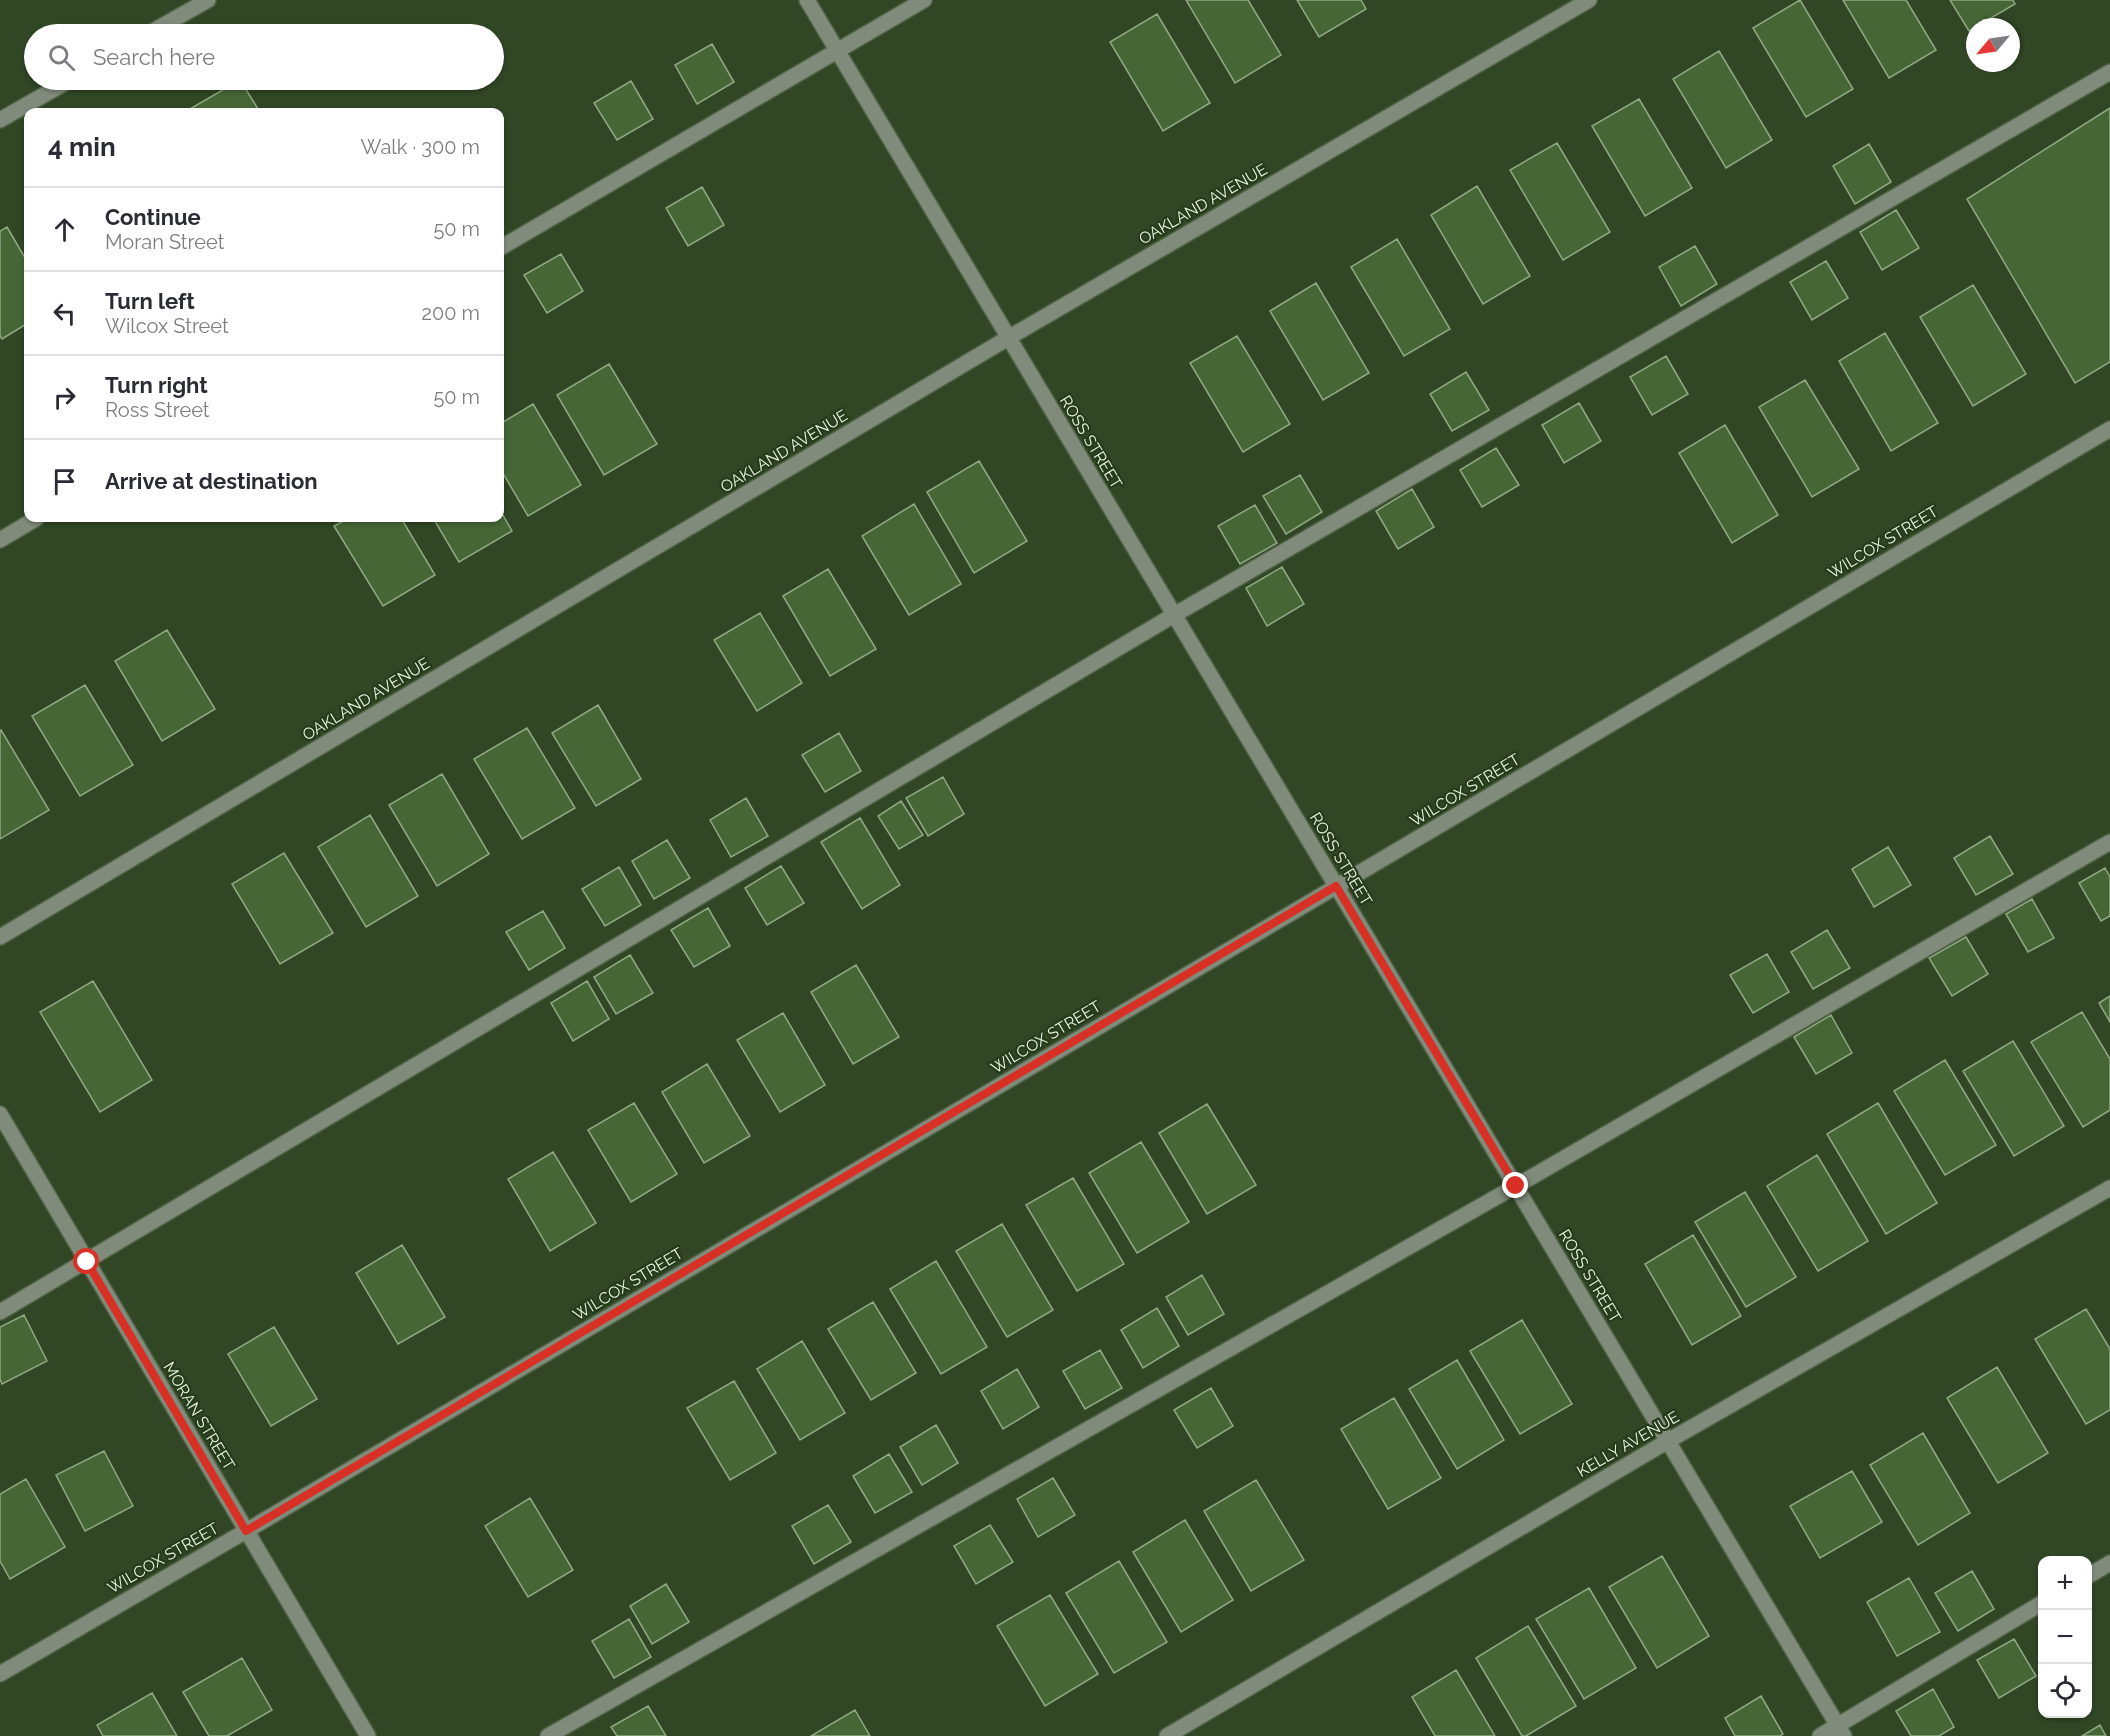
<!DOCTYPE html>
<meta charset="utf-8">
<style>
body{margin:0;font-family:Raleway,sans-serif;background:#f7f7f7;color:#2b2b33}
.controls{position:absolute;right:18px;bottom:18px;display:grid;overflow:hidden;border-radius:12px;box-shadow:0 2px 4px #0004}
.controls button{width:54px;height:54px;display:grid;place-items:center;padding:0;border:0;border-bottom:2px solid #e1e1e2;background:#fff;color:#2b2b33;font:30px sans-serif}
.compass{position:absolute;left:1966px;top:18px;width:54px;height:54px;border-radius:50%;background:#fff;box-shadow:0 2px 4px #0004;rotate:241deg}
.stop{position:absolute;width:18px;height:18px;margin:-14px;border:4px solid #d93025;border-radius:50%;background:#fff}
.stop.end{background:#d93025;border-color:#fff;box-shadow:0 2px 6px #0008}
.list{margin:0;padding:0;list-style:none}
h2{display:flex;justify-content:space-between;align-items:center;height:78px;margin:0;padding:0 24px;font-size:26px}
h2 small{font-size:20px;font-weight:400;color:#7c7c81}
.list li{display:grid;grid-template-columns:39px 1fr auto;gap:18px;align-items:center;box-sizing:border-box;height:84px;padding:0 24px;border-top:2px solid #e1e1e2}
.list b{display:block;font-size:22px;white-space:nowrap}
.list p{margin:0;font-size:20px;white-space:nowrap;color:#7c7c81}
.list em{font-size:20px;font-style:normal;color:#7c7c81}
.icon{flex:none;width:33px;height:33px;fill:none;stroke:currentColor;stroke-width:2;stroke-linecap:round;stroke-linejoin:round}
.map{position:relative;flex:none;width:2110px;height:1736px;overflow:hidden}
.search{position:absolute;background:#fff;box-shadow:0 2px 4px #0004;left:24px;top:24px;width:480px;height:66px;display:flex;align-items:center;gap:15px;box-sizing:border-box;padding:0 21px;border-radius:33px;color:#7c7c81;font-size:22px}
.panel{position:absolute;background:#fff;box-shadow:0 2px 4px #0004;left:24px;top:108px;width:480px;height:414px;border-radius:12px}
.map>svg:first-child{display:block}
.building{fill:#466635;stroke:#90a984;stroke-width:1.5}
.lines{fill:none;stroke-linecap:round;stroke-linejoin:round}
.minor-casing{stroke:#4d6243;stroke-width:18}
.minor{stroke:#808b7b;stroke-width:15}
.route{stroke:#d93025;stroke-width:8}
.labels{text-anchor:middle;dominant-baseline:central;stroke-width:4.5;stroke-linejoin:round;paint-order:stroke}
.street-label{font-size:16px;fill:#e7f5e1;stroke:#263b1b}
</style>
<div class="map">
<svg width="2110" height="1736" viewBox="0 0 2110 1736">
<rect width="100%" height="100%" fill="#304625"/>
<path class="building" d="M1186 0H1248L1281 55 1235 83Z
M1297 0H1361L1366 9 1319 37Z
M1800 0 1853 89 1806 117 1753 28Z
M1843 0H1906L1936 50 1889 78Z
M1950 0H2013L2015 4 1969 31Z
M1157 14 1210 103 1163 131 1110 42Z
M712 44 734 82 697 104 675 65Z
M1719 51 1772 140 1726 168 1673 79Z
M240 80 260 112H189L188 110Z
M631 81 653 119 617 140 594 103Z
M1639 99 1692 188 1645 216 1592 126Z
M2110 108V362L2075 383 1967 199Z
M1557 143 1610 232 1563 260 1510 170Z
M1869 144 1891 182 1855 204 1833 166Z
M1477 186 1530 276 1483 304 1431 215Z
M702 187 724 225 688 246 666 208Z
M1896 210 1919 248 1882 270 1860 232Z
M7 227 28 263V323L2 339 0 336V231Z
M1397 239 1450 329 1404 356 1351 267Z
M1695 246 1717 284 1681 306 1659 267Z
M561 254 583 291 547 313 524 275Z
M1826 261 1848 298 1812 320 1790 282Z
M1316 283 1369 373 1323 400 1270 311Z
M1973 285 2026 374 1973 406 1920 317Z
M1885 333 1938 423 1891 451 1839 361Z
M1237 336 1290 424 1243 452 1190 363Z
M1666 356 1688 394 1652 415 1630 377Z
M609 364 657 444 604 475 557 395Z
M1466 372 1489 410 1452 431 1430 394Z
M1805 380 1859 469 1812 497 1759 407Z
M1579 403 1601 441 1564 463 1542 425Z
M533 404 581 485 528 516 500 468V424Z
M1725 425 1778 515 1732 543 1679 453Z
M1496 448 1519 485 1482 507 1460 470Z
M979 461 1027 541 974 573 927 492Z
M1300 475 1322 512 1286 534 1263 496Z
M1412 489 1434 527 1398 549 1376 511Z
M914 504 961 584 909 615 862 536Z
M1255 505 1277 543 1240 564 1218 526Z
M500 510 512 531 459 562 433 518H500Z
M349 518H401L435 575 383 606 334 526Z
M1282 567 1304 604 1267 626 1246 588Z
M828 569 876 649 830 676 783 596Z
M760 613 802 683 757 711 714 640Z
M167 630 215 709 162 741 115 661Z
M85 685 133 765 80 796 32 716Z
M598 705 641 779 596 806 552 733Z
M527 728 575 808 522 839 474 759Z
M1 730 49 810 0 839V731Z
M839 733 861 771 825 792 802 755Z
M442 774 489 854 437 886 389 805Z
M943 777 964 814 928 836 906 798Z
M746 798 768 836 731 857 710 820Z
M901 801 923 835 899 849 878 816Z
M370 815 418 896 366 927 318 847Z
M860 818 900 885 862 909 821 842Z
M1990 836 2013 874 1976 895 1954 858Z
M667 840 690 878 654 899 632 861Z
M1888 847 1911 885 1874 907 1852 869Z
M284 853 333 933 280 964 232 884Z
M781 866 804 903 767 925 745 888Z
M619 867 641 905 605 926 582 889Z
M2105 868 2110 877V916L2101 921 2079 883Z
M2032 899 2054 938 2028 952 2006 914Z
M708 908 730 946 694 967 671 930Z
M543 911 565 948 529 970 506 932Z
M1827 930 1850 968 1813 989 1791 952Z
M1966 937 1988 974 1952 996 1929 958Z
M1767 954 1789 992 1753 1013 1730 975Z
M630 955 653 993 616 1014 594 977Z
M856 965 899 1037 853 1064 811 992Z
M93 981 152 1080 100 1112 40 1012Z
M587 981 609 1019 573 1041 551 1003Z
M2110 996V1022L2099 1003Z
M2082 1012 2110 1059V1110L2083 1127 2031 1042Z
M783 1013 825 1085 780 1112 737 1040Z
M1831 1015 1852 1053 1816 1074 1794 1037Z
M2013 1041 2064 1126 2014 1156 1963 1071Z
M1945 1060 1996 1145 1945 1175 1894 1091Z
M707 1064 750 1136 704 1163 662 1092Z
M634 1103 677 1174 631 1202 588 1130Z
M1878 1103 1937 1203 1886 1234 1827 1134Z
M1207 1104 1256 1185 1207 1214 1159 1133Z
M1141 1142 1189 1222 1137 1253 1089 1173Z
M553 1152 596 1223 550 1251 508 1179Z
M1817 1155 1868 1241 1818 1271 1767 1186Z
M1073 1178 1124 1264 1077 1291 1026 1205Z
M1745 1192 1796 1277 1746 1307 1695 1222Z
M1002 1224 1053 1310 1007 1337 956 1251Z
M1693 1235 1741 1316 1692 1345 1645 1264Z
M402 1245 445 1317 398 1344 356 1273Z
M936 1261 987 1347 941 1374 890 1289Z
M1202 1275 1224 1314 1188 1335 1166 1297Z
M873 1302 916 1373 871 1400 828 1329Z
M1157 1308 1179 1346 1143 1368 1121 1330Z
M2086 1309 2110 1349V1410L2086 1424 2035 1339Z
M24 1315 47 1361 2 1384 0 1379V1327Z
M1522 1320 1572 1404 1520 1434 1470 1351Z
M274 1327 317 1399 271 1426 228 1354Z
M802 1341 845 1413 800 1440 757 1369Z
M1100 1350 1122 1388 1085 1409 1063 1371Z
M1457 1360 1504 1440 1457 1469 1409 1389Z
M1997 1367 2048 1453 1998 1483 1947 1398Z
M1017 1369 1039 1407 1003 1429 981 1391Z
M734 1381 776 1453 730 1480 687 1408Z
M1211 1388 1233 1426 1197 1448 1174 1410Z
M1394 1398 1441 1478 1388 1509 1341 1429Z
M936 1425 958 1463 922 1485 900 1447Z
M1923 1433 1970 1513 1918 1545 1870 1465Z
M104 1451 133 1506 85 1531 56 1475Z
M889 1454 912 1492 875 1513 853 1476Z
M1852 1471 1882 1522 1820 1558 1790 1506Z
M1053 1478 1075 1515 1038 1537 1017 1499Z
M26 1479 65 1547 10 1579 0 1561V1494Z
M1256 1480 1304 1560 1251 1591 1204 1511Z
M530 1498 573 1570 528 1597 485 1526Z
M828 1505 851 1542 814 1564 792 1526Z
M1185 1520 1233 1600 1181 1632 1133 1552Z
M990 1525 1013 1562 976 1584 954 1546Z
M1662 1556 1709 1636 1657 1668 1609 1587Z
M1119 1561 1167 1642 1114 1673 1066 1593Z
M1972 1571 1994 1609 1958 1631 1935 1593Z
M1909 1578 1940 1632 1897 1656 1867 1602Z
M666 1584 689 1622 652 1644 630 1606Z
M1589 1588 1636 1668 1584 1699 1536 1619Z
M1050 1595 1098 1674 1045 1706 997 1626Z
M629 1619 651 1657 614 1678 592 1641Z
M1528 1626 1576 1706 1526 1736H1522L1476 1658Z
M2014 1639 2036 1676 1999 1698 1977 1660Z
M242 1658 272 1710 227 1736H209L183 1692Z
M1456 1670 1495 1736H1435L1412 1697Z
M1933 1689 1954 1727 1939 1736H1911L1896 1711Z
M152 1693 177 1736H103L97 1725Z
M1761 1696 1783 1734 1780 1736H1735L1725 1718Z
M648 1706 666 1736H617L611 1727Z
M855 1710 870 1736H811Z
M2100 1725 2106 1736H2082Z"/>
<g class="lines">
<g class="minor-casing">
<path id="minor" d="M807 0 1844 1736
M148 34 208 0
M0 120 70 80
M500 248 924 0
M0 540 37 518
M0 937 1008 338 1589 0
M0 1114 368 1736
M0 1312 1174 615 2110 72
M2088 1576 2110 1563
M0 1674 246 1531 2110 429
M548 1736 1516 1186 2110 842
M1167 1736 1668 1441 2110 1188
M1820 1736 2042 1603"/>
</g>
<use href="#minor" class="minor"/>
</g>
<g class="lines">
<path class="route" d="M87 1262 246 1531 1336 886 1516 1186"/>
</g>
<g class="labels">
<g class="street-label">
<text transform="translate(1203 204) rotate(-30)">OAKLAND AVENUE</text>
<text transform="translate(1091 442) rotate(59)">ROSS STREET</text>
<text transform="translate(784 451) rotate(-31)">OAKLAND AVENUE</text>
<text transform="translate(1883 542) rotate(-31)">WILCOX STREET</text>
<text transform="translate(366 699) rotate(-31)">OAKLAND AVENUE</text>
<text transform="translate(1465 790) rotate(-31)">WILCOX STREET</text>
<text transform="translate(1341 859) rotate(59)">ROSS STREET</text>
<text transform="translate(1046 1037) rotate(-31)">WILCOX STREET</text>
<text transform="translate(1590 1276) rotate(59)">ROSS STREET</text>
<text transform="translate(628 1284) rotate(-31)">WILCOX STREET</text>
<text transform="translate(199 1416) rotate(59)">MORAN STREET</text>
<text transform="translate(1628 1444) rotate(-30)">KELLY AVENUE</text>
<text transform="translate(163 1558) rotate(-30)">WILCOX STREET</text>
</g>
</g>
</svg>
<div class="controls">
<button>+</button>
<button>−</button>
<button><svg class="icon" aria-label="locate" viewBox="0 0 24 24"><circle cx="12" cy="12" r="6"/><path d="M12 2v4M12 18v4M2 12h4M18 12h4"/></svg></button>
</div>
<svg class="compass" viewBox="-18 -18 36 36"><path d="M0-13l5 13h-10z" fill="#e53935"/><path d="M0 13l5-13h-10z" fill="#7c7c81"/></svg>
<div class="stop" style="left:87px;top:1262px"></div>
<div class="stop end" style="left:1516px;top:1186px"></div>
<div class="search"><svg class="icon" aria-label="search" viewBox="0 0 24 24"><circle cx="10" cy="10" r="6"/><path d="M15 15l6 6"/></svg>Search here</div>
<section class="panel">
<h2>4 min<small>Walk · 300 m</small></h2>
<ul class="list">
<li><svg class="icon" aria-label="ahead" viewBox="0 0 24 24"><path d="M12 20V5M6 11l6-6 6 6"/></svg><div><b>Continue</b><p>Moran Street</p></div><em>50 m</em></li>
<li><svg class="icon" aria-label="left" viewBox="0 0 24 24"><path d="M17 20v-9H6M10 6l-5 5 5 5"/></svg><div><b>Turn left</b><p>Wilcox Street</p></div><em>200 m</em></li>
<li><svg class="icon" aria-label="right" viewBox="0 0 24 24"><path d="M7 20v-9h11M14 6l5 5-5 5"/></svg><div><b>Turn right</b><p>Ross Street</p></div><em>50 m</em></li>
<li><svg class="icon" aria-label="arrive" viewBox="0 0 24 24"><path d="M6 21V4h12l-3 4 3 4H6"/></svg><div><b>Arrive at destination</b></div></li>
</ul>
</section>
</div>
